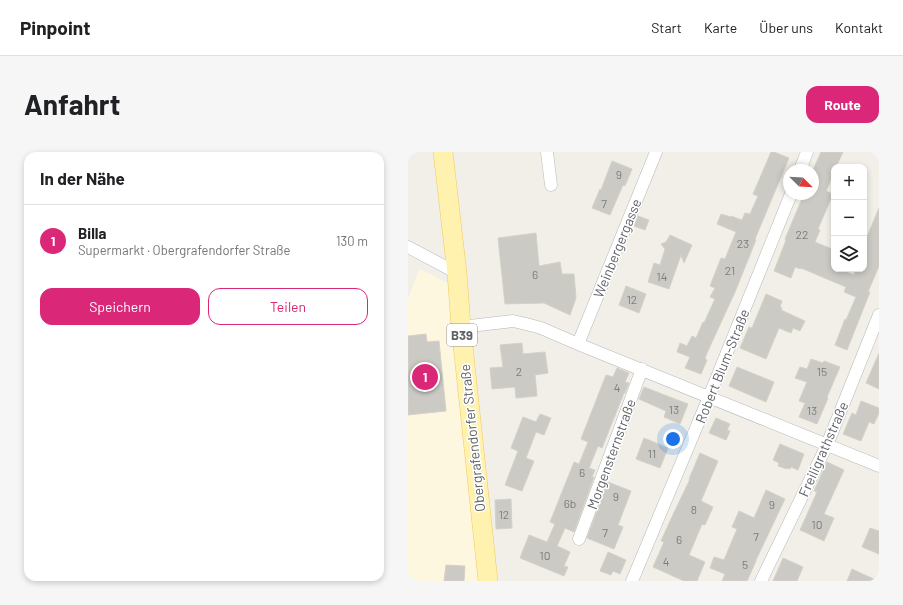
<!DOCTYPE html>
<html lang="de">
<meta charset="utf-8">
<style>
body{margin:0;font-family:Barlow,sans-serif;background:#f6f6f6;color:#202124}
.controls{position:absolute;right:12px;top:12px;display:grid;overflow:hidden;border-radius:8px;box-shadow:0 2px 6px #0003}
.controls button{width:36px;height:36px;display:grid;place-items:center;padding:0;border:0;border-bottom:1px solid #e0e0e0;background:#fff;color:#202124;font:20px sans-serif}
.compass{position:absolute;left:375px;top:12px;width:36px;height:36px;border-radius:50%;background:#fff;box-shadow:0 2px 6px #0003;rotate:114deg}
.you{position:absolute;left:265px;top:287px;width:14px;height:14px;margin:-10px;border:3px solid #fff;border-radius:50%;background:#1a73e8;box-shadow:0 0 0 6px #1a73e833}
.badge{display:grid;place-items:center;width:26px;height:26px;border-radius:50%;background:#db2777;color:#fff;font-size:13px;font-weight:700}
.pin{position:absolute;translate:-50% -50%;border:2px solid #fff;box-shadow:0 1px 4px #0006}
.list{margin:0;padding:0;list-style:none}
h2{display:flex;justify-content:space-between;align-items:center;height:52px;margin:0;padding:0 16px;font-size:17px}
h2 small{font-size:13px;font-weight:400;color:#757577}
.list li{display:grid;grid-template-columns:26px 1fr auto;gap:12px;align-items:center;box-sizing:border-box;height:72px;padding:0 16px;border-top:1px solid #e0e0e0}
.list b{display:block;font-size:15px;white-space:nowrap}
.list p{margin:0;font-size:13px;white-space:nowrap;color:#757577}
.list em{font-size:13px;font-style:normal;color:#757577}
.actions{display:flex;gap:8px;padding:12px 16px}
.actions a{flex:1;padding:9px 0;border:1px solid #db2777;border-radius:12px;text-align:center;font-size:14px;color:#db2777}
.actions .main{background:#db2777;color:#fff}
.icon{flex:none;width:22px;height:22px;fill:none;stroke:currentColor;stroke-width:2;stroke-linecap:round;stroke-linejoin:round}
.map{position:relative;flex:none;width:471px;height:429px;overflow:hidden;border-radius:12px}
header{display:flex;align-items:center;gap:24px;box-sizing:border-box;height:56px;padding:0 20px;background:#fff;border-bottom:1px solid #e0e0e0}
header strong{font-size:19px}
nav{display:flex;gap:22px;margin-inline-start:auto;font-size:14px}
.intro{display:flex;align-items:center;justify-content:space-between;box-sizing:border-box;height:96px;padding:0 24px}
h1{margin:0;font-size:28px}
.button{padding:10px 18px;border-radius:12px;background:#db2777;color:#fff;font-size:14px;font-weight:700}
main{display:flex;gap:24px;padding:0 24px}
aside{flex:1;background:#fff;border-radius:12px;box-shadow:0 2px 6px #0003}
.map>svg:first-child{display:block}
.commercial{fill:#fef7e0}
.building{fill:#cccac5;stroke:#d6d1c6}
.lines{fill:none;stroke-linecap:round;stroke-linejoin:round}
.minor-casing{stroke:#b5b8bc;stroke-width:13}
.primary-casing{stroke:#f2c960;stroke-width:20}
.minor{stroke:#fff;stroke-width:12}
.primary{stroke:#fff2af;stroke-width:19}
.labels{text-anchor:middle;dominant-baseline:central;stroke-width:3;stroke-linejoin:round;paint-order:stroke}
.number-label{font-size:12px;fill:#7a7d7f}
.shield{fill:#fff;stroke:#8f9295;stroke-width:1}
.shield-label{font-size:13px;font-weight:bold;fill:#5f6368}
.street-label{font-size:14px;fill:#5f6368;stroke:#fff}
</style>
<header>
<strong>Pinpoint</strong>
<nav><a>Start</a><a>Karte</a><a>Über uns</a><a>Kontakt</a></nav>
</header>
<div class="intro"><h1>Anfahrt</h1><a class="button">Route</a></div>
<main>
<aside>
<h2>In der Nähe<small></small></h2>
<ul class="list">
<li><span class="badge">1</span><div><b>Billa</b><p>Supermarkt · Obergrafendorfer Straße</p></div><em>130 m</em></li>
</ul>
<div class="actions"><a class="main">Speichern</a><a>Teilen</a></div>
</aside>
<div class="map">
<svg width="471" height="429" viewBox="0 0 471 429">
<rect width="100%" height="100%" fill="#f1efe8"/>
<path class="commercial" d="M11 117 40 131 73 429H0V147Z"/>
<path class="building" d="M363 0H366L381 6 347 87 348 88 327 140 299 201 297 207 299 208 293 222 277 216 282 205 269 200 272 191 279 194 284 184 288 186 295 170 296 171 307 147 302 145 307 136 302 134 313 106 317 107 328 80 309 72 313 62 323 65V64L334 68 337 61 342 62 350 44 345 42Z
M413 0H435L428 15H426V21L418 39 425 42 410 77 412 78 407 90 426 98V117H431L446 123 448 117H456V92L471 56V114L460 140H462L439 198 427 193 437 167 438 168 448 145 436 140 438 135 393 116V117L387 115 383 126 366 119 378 88 377 87 396 42H405V18Z
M204 9 224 17 217 34 215 33 202 63 184 56 192 37 193 38Z
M230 64 241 68 237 78 226 74Z
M128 81 131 114 152 110 154 122H166L168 146 162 163 136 151 97 152 90 86Z
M262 83 284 93 276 111 273 103 261 137 240 130 246 111 252 113 257 97 253 92 258 90Z
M218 134 238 142 231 161 211 153Z
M358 142 374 149 372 155 374 156 373 158 397 169 392 179 385 176 383 181 371 176 358 207 332 196 341 175 344 176Z
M18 182 19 190 31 189 38 259 0 263V184Z
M114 191 115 202 137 200 140 221 127 223 129 244 108 246 107 235 84 237 82 216 95 215 92 193Z
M471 201V237L458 231Z
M403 207 415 211 416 209 432 215 419 245 420 246 409 272 391 265 397 251 391 249 399 230 387 226 392 215 399 217Z
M329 215 366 230 358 250 321 234Z
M209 216 221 221 217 230 221 231 217 241H216L194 296 190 294 181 316 187 318 184 325H186L166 380 157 376 149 394 162 400 156 414 160 415 156 424 112 406 121 383 139 390 147 372 142 370 166 310 171 312 180 290 173 287 198 223 205 225Z
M236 235 280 252 272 272 256 265 258 259 231 247Z
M453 249 471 256V261L466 272 461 270 453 289 435 282 444 261 448 263Z
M132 262 143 266 136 283 128 280 118 306 126 309 114 339 97 333 110 299 103 296 115 265 128 270Z
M308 266 322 272 319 278 322 279 318 288 301 281Z
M236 286 260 296 252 316 228 307Z
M372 292 396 302 390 318 383 315 382 317 379 316V317L370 314 371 311 365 308Z
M292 301 310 309 293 349 305 355 297 373 294 372 281 403 297 410 289 429H276L245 415 256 390 253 389 262 369 282 327H281Z
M419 310 436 318 416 362 426 366 416 389 392 378 409 340 406 339Z
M200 330 223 339 210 373 215 375 206 397 179 386Z
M358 338 377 347 348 408V409L339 429H314L317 422 302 416 306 405 316 408 329 377 324 375 331 359 346 366Z
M103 347 104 376 88 377 87 348Z
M462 376 471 379V402L454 395Z
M200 400 218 408 212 422 205 419 203 423 192 419Z
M375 406 395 415 389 429H365Z
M38 413 57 414 56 429H36Z
M444 417 470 429H439Z"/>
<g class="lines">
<g class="minor-casing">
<path id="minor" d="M139 0 143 33
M392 18 399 0
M0 95 49 121
M53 175 105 169 118 172 133 176 170 192 471 314
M170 192 248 0
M171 387 234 217
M224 429 301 245 383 42
M353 429 419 293 471 163"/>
</g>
<g class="primary-casing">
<path id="primary" d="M35 0 49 121 53 175 63 269 80 429"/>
</g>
<use href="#minor" class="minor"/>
<use href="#primary" class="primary"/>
</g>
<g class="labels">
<g class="number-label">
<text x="211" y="22">9</text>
<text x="196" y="51">7</text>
<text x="394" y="82">22</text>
<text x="335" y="91">23</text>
<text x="322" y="118">21</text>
<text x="127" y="122">6</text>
<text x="254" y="124">14</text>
<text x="224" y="147">12</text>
<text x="111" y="219">2</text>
<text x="414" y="219">15</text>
<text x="209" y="235">4</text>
<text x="266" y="257">13</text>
<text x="404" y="258">13</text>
<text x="244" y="301">11</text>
<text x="174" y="320">6</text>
<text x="208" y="344">9</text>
<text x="162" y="351">6b</text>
<text x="364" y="352">9</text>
<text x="286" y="357">8</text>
<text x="96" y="362">12</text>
<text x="409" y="372">10</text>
<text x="197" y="380">7</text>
<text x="348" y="384">7</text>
<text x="271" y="387">6</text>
<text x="137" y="403">10</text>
<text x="258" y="409">4</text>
<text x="337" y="412">5</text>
</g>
<rect class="shield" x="39" y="172" width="30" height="22" rx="3"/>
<g class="shield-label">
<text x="54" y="183">B39</text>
</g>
<g class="street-label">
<text transform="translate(209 96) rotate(-68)">Weinbergergasse</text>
<text transform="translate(314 214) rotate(-68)">Robert Blum-Straße</text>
<text transform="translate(64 286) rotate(-96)">Obergrafendorfer Straße</text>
<text transform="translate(415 297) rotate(-66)">Freiligrathstraße</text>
<text transform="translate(203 302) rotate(-70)">Morgensternstraße</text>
</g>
</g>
</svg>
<div class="controls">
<button>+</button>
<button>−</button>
<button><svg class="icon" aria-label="layers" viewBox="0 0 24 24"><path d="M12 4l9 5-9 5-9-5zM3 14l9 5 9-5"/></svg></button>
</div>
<svg class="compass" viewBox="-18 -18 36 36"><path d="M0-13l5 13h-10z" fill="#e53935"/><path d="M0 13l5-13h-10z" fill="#757577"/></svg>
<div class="you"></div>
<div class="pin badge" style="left:17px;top:225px">1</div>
</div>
</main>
